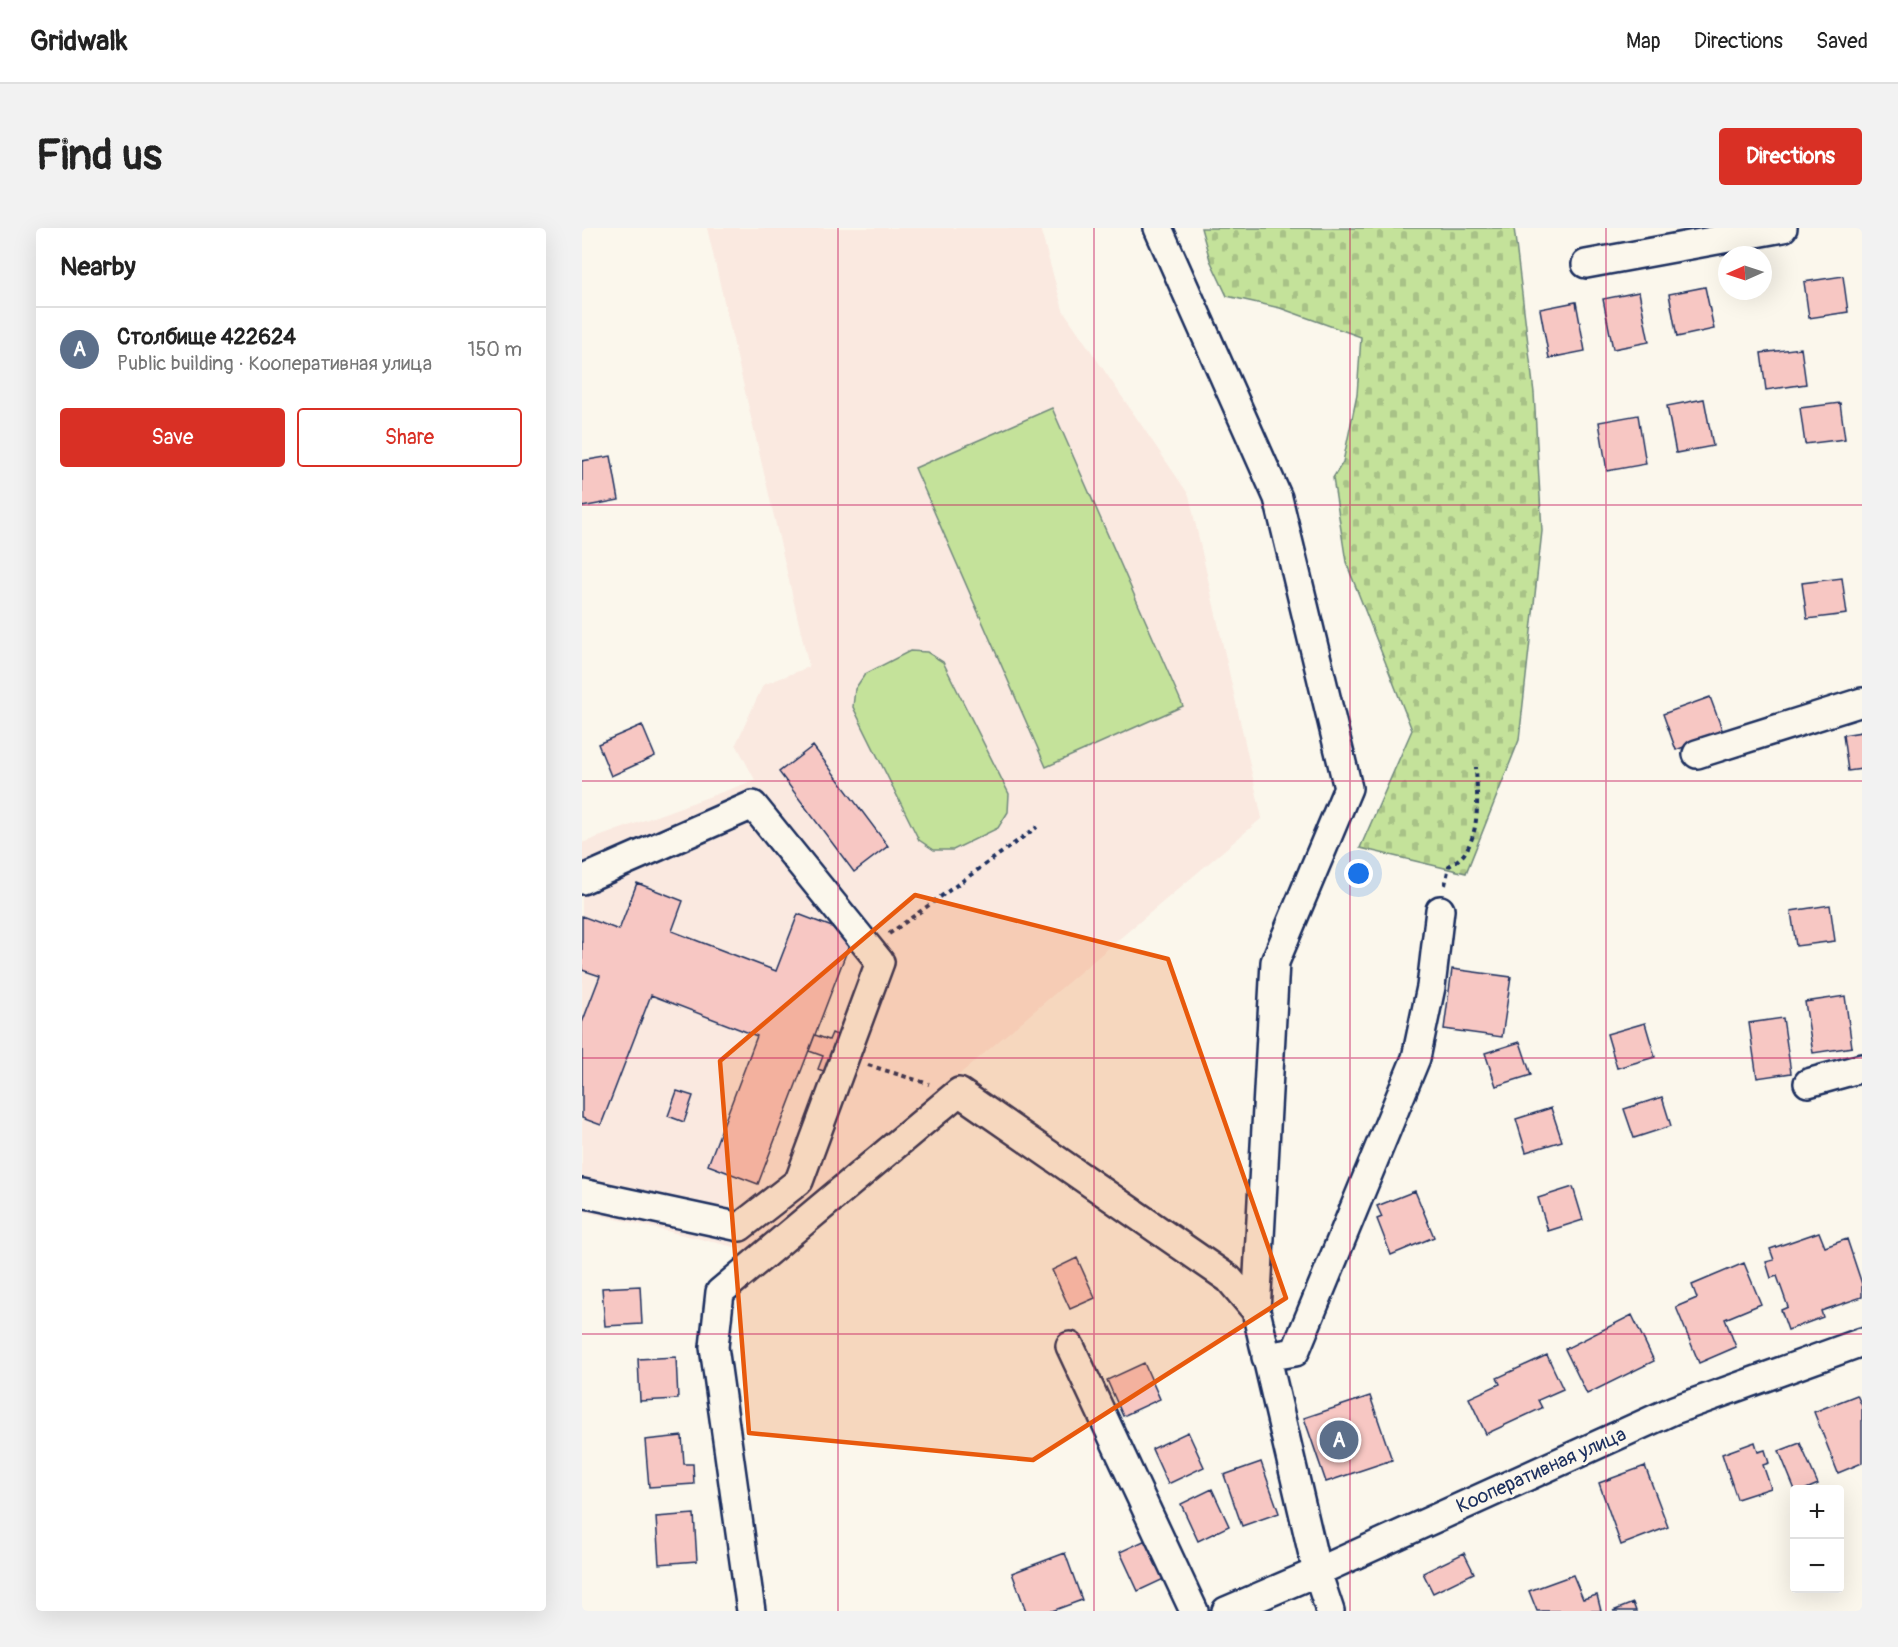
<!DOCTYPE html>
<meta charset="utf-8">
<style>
body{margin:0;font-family:Pangolin,sans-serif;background:#f2f2f2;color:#222}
.controls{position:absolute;right:18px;bottom:18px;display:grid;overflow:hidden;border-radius:6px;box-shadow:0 6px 24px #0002}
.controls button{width:54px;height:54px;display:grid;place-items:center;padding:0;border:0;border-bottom:2px solid #e0e0e0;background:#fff;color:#222;font:30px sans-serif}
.compass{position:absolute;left:1136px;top:18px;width:54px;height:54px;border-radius:50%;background:#fff;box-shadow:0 6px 24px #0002;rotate:267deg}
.you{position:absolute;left:777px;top:646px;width:21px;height:21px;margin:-15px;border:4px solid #fff;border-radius:50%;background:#1a73e8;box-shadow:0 0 0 9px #1a73e833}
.badge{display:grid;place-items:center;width:39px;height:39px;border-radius:50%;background:#d93025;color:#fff;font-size:20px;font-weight:700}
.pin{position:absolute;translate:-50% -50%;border:3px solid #fff;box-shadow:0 2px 6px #0006}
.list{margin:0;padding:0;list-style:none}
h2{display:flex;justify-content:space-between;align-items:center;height:78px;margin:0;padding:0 24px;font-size:26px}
h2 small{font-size:20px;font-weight:400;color:#767676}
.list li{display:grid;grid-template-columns:39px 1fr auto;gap:18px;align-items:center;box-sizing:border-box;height:84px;padding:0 24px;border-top:2px solid #e0e0e0}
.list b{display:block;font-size:22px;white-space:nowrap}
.list p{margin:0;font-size:20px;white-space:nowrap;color:#767676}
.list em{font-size:20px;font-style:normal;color:#767676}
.actions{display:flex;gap:12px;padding:18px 24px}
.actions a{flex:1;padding:14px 0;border:2px solid #d93025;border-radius:6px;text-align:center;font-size:21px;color:#d93025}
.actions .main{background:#d93025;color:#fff}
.map{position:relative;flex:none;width:1280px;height:1383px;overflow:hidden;border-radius:6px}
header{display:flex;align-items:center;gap:36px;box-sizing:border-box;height:84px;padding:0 30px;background:#fff;border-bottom:2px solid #e0e0e0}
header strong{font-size:28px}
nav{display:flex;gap:33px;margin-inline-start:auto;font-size:21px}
.intro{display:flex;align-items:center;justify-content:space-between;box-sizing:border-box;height:144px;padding:0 36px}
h1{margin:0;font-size:42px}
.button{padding:15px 27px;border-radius:6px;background:#d93025;color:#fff;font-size:21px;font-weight:700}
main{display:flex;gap:36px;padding:0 36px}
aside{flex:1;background:#fff;border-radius:6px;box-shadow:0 6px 24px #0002}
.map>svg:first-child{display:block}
.built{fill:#fae9e0}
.cemetery{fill:url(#cemetery-stones);stroke:#70887c;stroke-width:1.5}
.pitch{fill:#c4e29a;stroke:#70887c;stroke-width:1.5}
.building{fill:#f7c7c3;stroke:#1b2f5e;stroke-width:1.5}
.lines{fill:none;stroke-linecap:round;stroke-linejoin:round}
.minor-casing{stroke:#1b2f5e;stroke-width:32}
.path{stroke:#1b2f5e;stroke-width:4;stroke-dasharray:4.5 4.5;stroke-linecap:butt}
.minor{stroke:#fbf7ec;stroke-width:27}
.marked{fill:#e8590c;fill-opacity:0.2;stroke:#e8590c;stroke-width:4.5;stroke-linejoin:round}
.grid{fill:none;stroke:#c2185b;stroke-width:1.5;stroke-opacity:0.55}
.labels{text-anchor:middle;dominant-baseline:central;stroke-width:6;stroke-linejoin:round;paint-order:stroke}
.street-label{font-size:20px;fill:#1b2f5e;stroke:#fbf7ec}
</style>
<header>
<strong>Gridwalk</strong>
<nav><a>Map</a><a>Directions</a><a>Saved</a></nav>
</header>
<div class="intro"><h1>Find us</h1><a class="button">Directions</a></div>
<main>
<aside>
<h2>Nearby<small></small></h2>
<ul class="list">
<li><span class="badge" style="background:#5c6f8a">A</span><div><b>Столбище 422624</b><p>Public building · Кооперативная улица</p></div><em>150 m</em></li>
</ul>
<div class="actions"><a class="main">Save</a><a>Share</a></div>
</aside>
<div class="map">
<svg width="1280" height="1383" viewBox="0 0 1280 1383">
<defs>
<pattern id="cemetery-stones" width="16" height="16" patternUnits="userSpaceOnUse" patternTransform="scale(1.5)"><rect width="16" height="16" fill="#c4e29a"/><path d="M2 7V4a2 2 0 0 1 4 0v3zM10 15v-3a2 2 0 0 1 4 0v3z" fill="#a8c287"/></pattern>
</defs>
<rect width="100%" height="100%" fill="#fbf7ec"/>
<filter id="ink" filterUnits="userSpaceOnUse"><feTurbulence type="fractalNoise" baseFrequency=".0167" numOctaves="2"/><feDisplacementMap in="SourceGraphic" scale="12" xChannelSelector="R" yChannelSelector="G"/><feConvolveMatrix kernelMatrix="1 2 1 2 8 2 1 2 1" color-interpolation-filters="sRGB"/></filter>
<g filter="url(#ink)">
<path class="built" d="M125 0H458L481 82 607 267 680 590 169 1023 0 983V615L173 552 154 516 181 457 227 439Z"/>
<path class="cemetery" d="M619 0H932L952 165 960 303 937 512 884 645 778 620 830 502 764 334 751 250 761 234 775 167 779 109 698 80 645 68 628 32Z"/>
<path class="pitch" d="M470 180 601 478 464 539 333 240Z
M328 423 345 424 361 434 427 566 426 584 416 600 371 622H352L337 612 271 479 273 461 283 446Z"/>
<path class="building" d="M1261 48 1266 84 1227 90 1222 54Z
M1123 59 1132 101 1095 109 1087 66Z
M1057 64 1067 114 1031 121 1021 71Z
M994 74 1003 123 967 130 958 81Z
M1219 120 1224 156 1184 162 1179 125Z
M1122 171 1131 218 1094 225 1085 178Z
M1258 175 1263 211 1223 216 1218 180Z
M1056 187 1064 236 1025 243 1017 194Z
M29 228 37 272 0 279V233Z
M1260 350 1265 386 1225 391 1220 355Z
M1128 469 1141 504 1094 522 1081 486Z
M60 497 73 528 29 548 16 516Z
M1280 504V541L1266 543 1261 507Z
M231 518 306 618 272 644 197 544Z
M55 655 101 673 90 703 194 743 216 686 271 707 176 956 126 937 175 808 69 767 19 897 0 890V795L18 748 0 742V688L37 702Z
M1248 677 1253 713 1214 718 1209 683Z
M870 741 929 749 920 809 862 801Z
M1263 768 1270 819 1231 825 1223 774Z
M1201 790 1209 845 1175 850 1167 795Z
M1063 795 1073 829 1035 840 1025 806Z
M250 805 260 809 247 845 236 841 241 828 227 823 233 807 247 812Z
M938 814 949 847 914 858 903 825Z
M95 863 111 868 102 894 86 888Z
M1080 869 1089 898 1052 910 1042 881Z
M969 880 980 913 944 924 934 891Z
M991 959 1001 992 966 1003 956 970Z
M833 963 852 1009 809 1027 795 991 800 989 795 978Z
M1237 1004 1243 1019 1265 1011 1280 1056V1069L1239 1083 1241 1089 1206 1102 1199 1082 1206 1079 1195 1048 1189 1050 1184 1034 1192 1032 1188 1021Z
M495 1030 513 1070 488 1081 470 1042Z
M1162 1035 1179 1076 1143 1091 1154 1119 1117 1135 1094 1079 1115 1070 1110 1057Z
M58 1058 60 1096 23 1098 20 1060Z
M1050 1087 1072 1133 1005 1166 983 1121Z
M965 1127 981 1161 956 1172 960 1180 904 1206 887 1170 918 1156 915 1150Z
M94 1129 96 1171 58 1173 56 1131Z
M562 1135 578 1171 541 1188 525 1152Z
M1275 1167 1280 1178V1235L1256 1245 1232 1184Z
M788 1168 810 1232 744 1254 722 1190Z
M606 1204 622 1239 586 1256 570 1221Z
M100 1208 102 1236H111L112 1256 67 1259 63 1212Z
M1173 1214 1176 1224 1183 1222 1187 1235 1181 1237 1189 1260 1155 1271 1140 1226Z
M1218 1215 1236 1256 1222 1262H1213L1197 1223Z
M679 1234 697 1285 660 1298 642 1247Z
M1063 1238 1086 1299 1039 1317 1017 1255Z
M630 1261 647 1298 616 1313 599 1276Z
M112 1286 115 1333 77 1336 74 1289Z
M566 1311 584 1350 556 1363 538 1324Z
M483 1325 500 1372 470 1383H444L430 1345Z
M882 1325 892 1345 851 1365 841 1345Z
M991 1347 1001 1371 1015 1367 1019 1383H955L947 1363Z
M1051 1375 1054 1383H1031Z"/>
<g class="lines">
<g class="minor-casing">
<path id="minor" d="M576 0 696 270 766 560 693 734 674 1083 735 1344 748 1383
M1004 36 1201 0
M1115 526 1280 474
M0 652 171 577 298 734 217 953 158 999 0 965
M1226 855 1280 840
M488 1118 612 1383
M684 1129 713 1124 834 830 849 759 858 682
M169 1383 132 1119 138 1064 377 864 647 1051 674 1083
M644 1383 735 1344 1092 1182 1280 1114"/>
</g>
<path class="path" d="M863 657 867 638C872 635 878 631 882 626 899 602 895 567 894 539
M307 706 455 599
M286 837 347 856"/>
<use href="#minor" class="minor"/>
</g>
</g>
<path class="marked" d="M333 667 586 731 704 1070 451 1232 167 1205 138 833Z"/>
<path class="grid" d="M256 0V1383M512 0V1383M768 0V1383M1024 0V1383M0 277H1280M0 553H1280M0 830H1280M0 1106H1280"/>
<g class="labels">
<g class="street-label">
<text transform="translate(959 1242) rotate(-24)">Кооперативная улица</text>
</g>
</g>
</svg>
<div class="controls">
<button>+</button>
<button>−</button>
</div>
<svg class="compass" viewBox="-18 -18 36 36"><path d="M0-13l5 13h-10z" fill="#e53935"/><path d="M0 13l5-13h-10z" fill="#767676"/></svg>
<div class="you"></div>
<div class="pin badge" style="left:757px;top:1212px;background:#5c6f8a">A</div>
</div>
</main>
